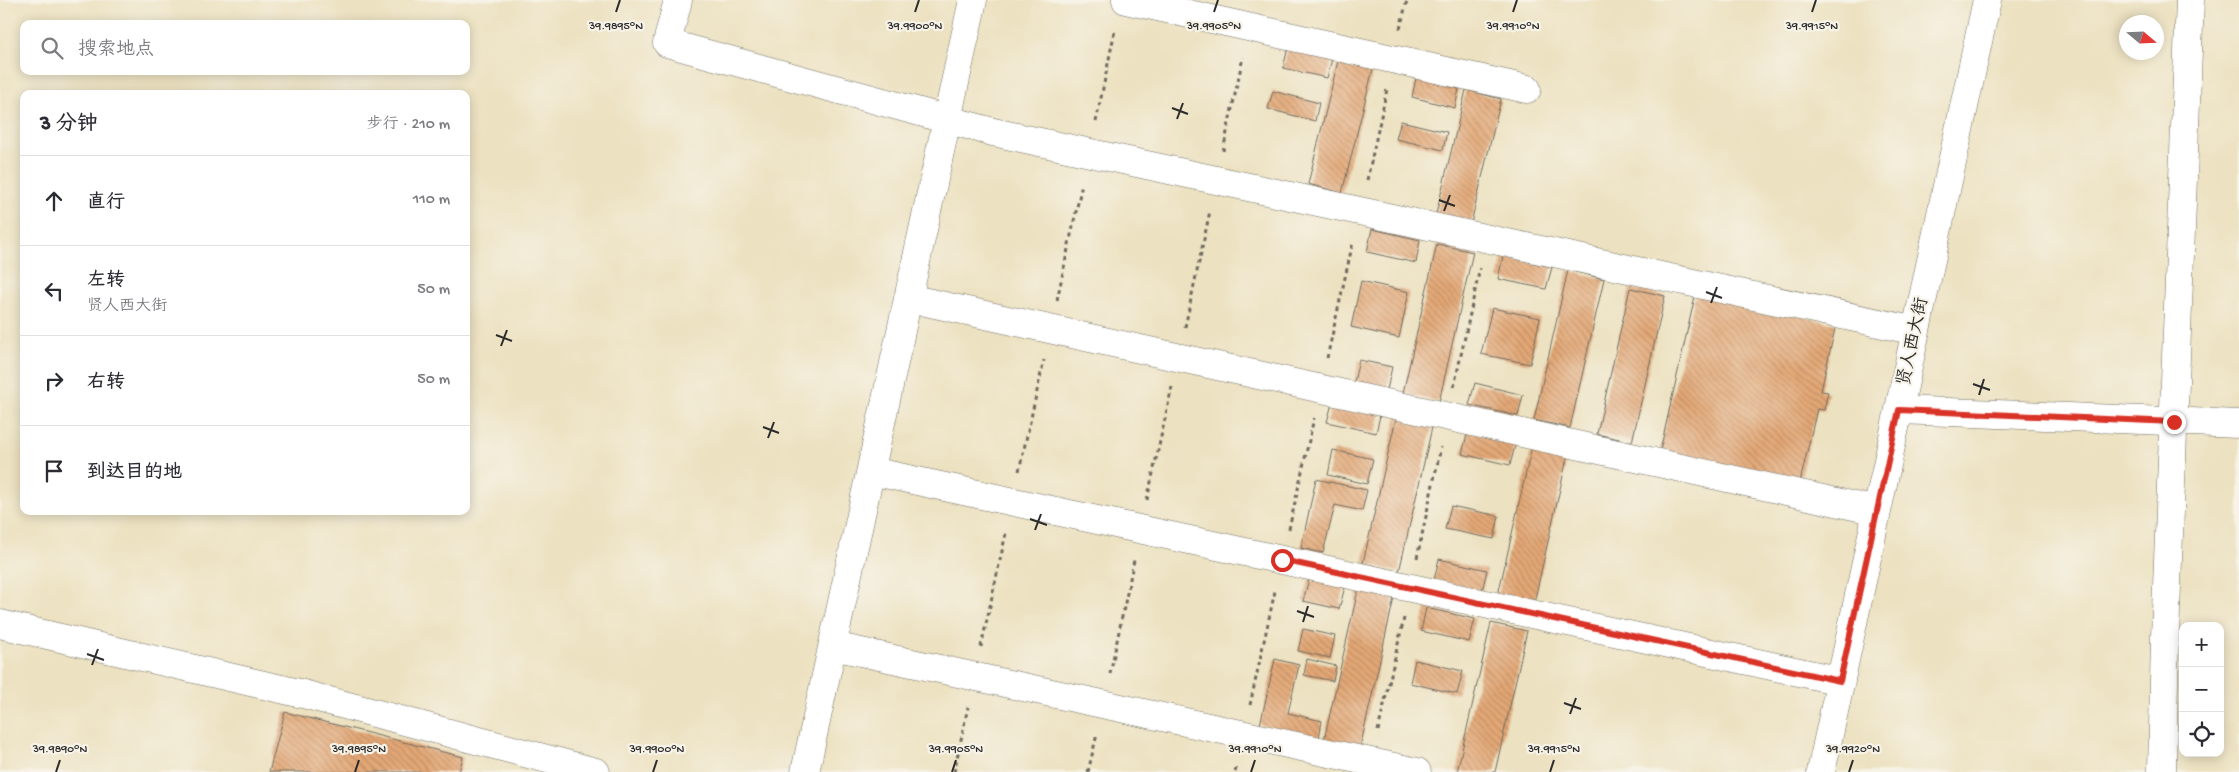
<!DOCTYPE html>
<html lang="zh">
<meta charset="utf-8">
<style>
body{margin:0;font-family:"Gochi Hand","LXGW WenKai TC",sans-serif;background:#f7f7f7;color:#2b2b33}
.controls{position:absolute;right:15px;bottom:15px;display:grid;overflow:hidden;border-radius:10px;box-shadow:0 2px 12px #0003}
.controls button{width:45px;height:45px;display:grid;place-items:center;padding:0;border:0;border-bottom:1px solid #e1e1e2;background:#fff;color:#2b2b33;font:25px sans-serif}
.compass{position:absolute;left:2119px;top:15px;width:45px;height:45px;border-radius:50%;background:#fff;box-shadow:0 2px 12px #0003;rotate:109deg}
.stop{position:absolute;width:15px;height:15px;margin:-11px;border:4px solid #d93025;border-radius:50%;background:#fff}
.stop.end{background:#d93025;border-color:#fff;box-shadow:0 1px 5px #0008}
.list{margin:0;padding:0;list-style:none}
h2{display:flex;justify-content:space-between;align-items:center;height:65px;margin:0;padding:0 20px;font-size:21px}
h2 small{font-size:16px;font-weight:400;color:#7c7c81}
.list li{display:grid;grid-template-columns:32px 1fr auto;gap:15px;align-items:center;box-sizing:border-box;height:90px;padding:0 20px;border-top:1px solid #e1e1e2}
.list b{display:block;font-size:19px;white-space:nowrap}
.list p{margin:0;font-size:16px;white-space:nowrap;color:#7c7c81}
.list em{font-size:16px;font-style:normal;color:#7c7c81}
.icon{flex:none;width:28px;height:28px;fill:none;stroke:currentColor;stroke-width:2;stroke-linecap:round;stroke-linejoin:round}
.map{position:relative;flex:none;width:2239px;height:772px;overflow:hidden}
.search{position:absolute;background:#fff;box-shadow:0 2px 12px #0003;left:20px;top:20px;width:450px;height:55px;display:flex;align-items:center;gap:12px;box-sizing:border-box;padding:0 18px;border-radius:10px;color:#7c7c81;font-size:19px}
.panel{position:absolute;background:#fff;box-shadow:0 2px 12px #0003;left:20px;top:90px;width:450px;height:425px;border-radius:10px}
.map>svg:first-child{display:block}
.building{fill:url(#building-back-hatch)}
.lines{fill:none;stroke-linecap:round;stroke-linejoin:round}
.minor-casing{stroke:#6f6b5f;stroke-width:29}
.path{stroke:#6f6b5f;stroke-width:3;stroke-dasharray:4 4;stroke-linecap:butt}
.minor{stroke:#fff;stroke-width:28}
.route{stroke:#d93025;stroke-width:6}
.ticks{fill:none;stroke:#2b2b2b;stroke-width:2}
.labels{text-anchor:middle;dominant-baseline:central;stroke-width:4.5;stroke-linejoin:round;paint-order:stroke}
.street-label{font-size:18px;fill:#2b2b2b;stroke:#f7f3e8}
.ticks-label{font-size:12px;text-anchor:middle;fill:#2b2b2b;stroke:#f7f3e8;stroke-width:4.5;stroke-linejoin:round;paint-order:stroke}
</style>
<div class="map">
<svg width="2239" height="772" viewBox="0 0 2239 772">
<defs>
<pattern id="building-back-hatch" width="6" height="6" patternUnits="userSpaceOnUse" patternTransform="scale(1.25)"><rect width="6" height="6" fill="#e4a876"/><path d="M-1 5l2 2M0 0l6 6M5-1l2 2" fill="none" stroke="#b98961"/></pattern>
</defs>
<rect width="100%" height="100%" fill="#f7f3e8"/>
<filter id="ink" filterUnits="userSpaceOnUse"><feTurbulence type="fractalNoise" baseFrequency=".02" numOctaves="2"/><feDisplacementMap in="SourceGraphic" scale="10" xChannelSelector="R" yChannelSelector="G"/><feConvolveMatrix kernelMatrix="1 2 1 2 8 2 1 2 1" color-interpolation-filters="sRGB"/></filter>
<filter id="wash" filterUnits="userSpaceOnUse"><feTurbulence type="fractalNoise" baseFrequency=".0096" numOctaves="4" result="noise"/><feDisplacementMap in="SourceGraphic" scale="20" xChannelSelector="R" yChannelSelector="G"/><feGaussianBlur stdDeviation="1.12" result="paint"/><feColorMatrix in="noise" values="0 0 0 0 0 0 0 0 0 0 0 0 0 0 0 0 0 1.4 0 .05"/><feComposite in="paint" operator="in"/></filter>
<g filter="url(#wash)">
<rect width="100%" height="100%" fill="#ece1c0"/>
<g id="blocks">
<path class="building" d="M1288 48 1332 59 1327 78 1283 68Z
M1338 61 1373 69 1342 193 1308 184Z
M1416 78 1459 89 1455 108 1412 97Z
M1466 90 1501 99 1471 223 1436 214Z
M1273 91 1319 103 1315 121 1268 109Z
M1401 121 1447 132 1443 150 1396 139Z
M1372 229 1420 240 1416 263 1367 252Z
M1437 244 1473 252 1439 402 1403 393Z
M1503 256 1552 267 1546 289 1498 279Z
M1568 270 1604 279 1570 428 1534 420Z
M1361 281 1409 292 1399 338 1351 327Z
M1630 288 1665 296 1632 442 1597 434Z
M1696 292 1836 324 1821 391 1828 392 1824 410 1817 409 1800 482 1660 451Z
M1492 308 1540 318 1530 364 1481 354Z
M1359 360 1392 367 1387 390 1354 382Z
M1475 383 1523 395 1518 416 1469 405Z
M1333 400 1381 411 1376 433 1327 422Z
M1397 414 1433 423 1399 572 1363 563Z
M1468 431 1516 442 1510 465 1462 454Z
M1532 446 1568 454 1534 603 1498 595Z
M1333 450 1373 459 1367 484 1328 475Z
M1316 479 1367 490 1362 511 1335 505 1323 553 1301 548Z
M1451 506 1499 516 1494 539 1445 529Z
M1439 559 1487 570 1482 591 1434 580Z
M1309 579 1345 587 1339 609 1303 601Z
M1358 590 1394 598 1360 748 1324 740Z
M1426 608 1475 619 1469 642 1421 631Z
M1491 623 1527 631 1495 772H1457Z
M1303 629 1335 636 1330 658 1298 651Z
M1275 659 1299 665 1288 713 1322 721 1319 738 1260 725Z
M1307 659 1336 666 1333 681 1304 675Z
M1415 660 1463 671 1457 694 1410 683Z
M285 712 463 757 459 772H269Z"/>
</g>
</g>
<g filter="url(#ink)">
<use href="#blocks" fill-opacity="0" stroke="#6f6b5f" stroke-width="1"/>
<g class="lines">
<g class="minor-casing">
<path id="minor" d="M678 0 667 43 993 132 1916 331
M1126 0 1527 89
M908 298 1877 511
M1899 410 2239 424
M871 471 1841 681
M0 624 303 694 596 772
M833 646 1417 772
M805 772 973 0
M1821 772 1987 0
M2162 772 2165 637 2190 0"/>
</g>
<path class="path" d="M1400 29 1407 0
M1096 122 1115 30
M1223 151 1243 57
M1367 180 1387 89
M1057 300 1082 184
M1185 327 1210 211
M1327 358 1353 242
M1454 387 1480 268
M1019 471 1044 360
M1147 500 1172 387
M1289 529 1314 418
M1417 558 1441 447
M981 647 1006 533
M1110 674 1134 560
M1250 705 1275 591
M1378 731 1404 618
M954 772 968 707
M1088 772 1097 734
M1235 772 1237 765"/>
<use href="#minor" class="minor"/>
</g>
</g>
<g class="lines" filter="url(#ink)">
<path class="route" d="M1282 560 1840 681 1899 410 2174 422"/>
</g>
<path class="ticks" d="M616 12 620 0M915 12 919 0M1214 12 1218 0M1513 12 1517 0M1812 12 1816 0M1172 108 1188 114M1177 119 1183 103M1439 200 1455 206M1444 211 1450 195M1706 292 1722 298M1711 303 1717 287M496 335 512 341M501 346 507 330M1973 384 1990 390M1979 395 1984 379M763 427 779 433M768 438 774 422M1030 519 1047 525M1035 530 1041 514M1297 611 1314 617M1303 622 1308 606M87 654 104 660M92 665 98 649M1564 703 1581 709M1570 714 1576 698M56 772 60 760M355 772 359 760M653 772 657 760M952 772 956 760M1251 772 1255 760M1550 772 1554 760M1849 772 1853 760"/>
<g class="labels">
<g class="street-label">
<text transform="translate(1914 342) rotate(-78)">贤人西大街</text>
</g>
</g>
<g class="ticks-label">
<text x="616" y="29">39.9895°N</text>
<text x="915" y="29">39.9900°N</text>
<text x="1214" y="29">39.9905°N</text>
<text x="1513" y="29">39.9910°N</text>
<text x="1812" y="29">39.9915°N</text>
<text x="60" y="752">39.9890°N</text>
<text x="359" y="752">39.9895°N</text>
<text x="657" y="752">39.9900°N</text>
<text x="956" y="752">39.9905°N</text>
<text x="1255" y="752">39.9910°N</text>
<text x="1554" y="752">39.9915°N</text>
<text x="1853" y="752">39.9920°N</text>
</g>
</svg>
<div class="controls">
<button>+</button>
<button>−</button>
<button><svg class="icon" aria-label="locate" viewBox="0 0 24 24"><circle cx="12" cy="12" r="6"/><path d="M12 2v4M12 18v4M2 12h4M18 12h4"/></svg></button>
</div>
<svg class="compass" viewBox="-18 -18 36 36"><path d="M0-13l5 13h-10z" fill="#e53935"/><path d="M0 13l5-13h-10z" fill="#7c7c81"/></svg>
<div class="stop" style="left:1282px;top:560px"></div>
<div class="stop end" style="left:2174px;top:422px"></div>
<div class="search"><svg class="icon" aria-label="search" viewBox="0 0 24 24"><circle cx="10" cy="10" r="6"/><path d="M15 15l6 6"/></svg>搜索地点</div>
<section class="panel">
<h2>3 分钟<small>步行 · 210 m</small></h2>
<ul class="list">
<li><svg class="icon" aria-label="ahead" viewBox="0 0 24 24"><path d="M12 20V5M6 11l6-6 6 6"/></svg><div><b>直行</b></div><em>110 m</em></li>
<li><svg class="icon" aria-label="left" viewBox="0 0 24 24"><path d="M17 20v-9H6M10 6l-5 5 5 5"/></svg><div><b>左转</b><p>贤人西大街</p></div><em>50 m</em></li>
<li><svg class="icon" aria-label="right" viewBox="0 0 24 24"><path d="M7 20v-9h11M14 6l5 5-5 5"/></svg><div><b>右转</b></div><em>50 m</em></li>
<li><svg class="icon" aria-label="arrive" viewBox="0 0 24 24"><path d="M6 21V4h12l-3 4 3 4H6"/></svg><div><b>到达目的地</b></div></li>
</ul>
</section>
</div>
